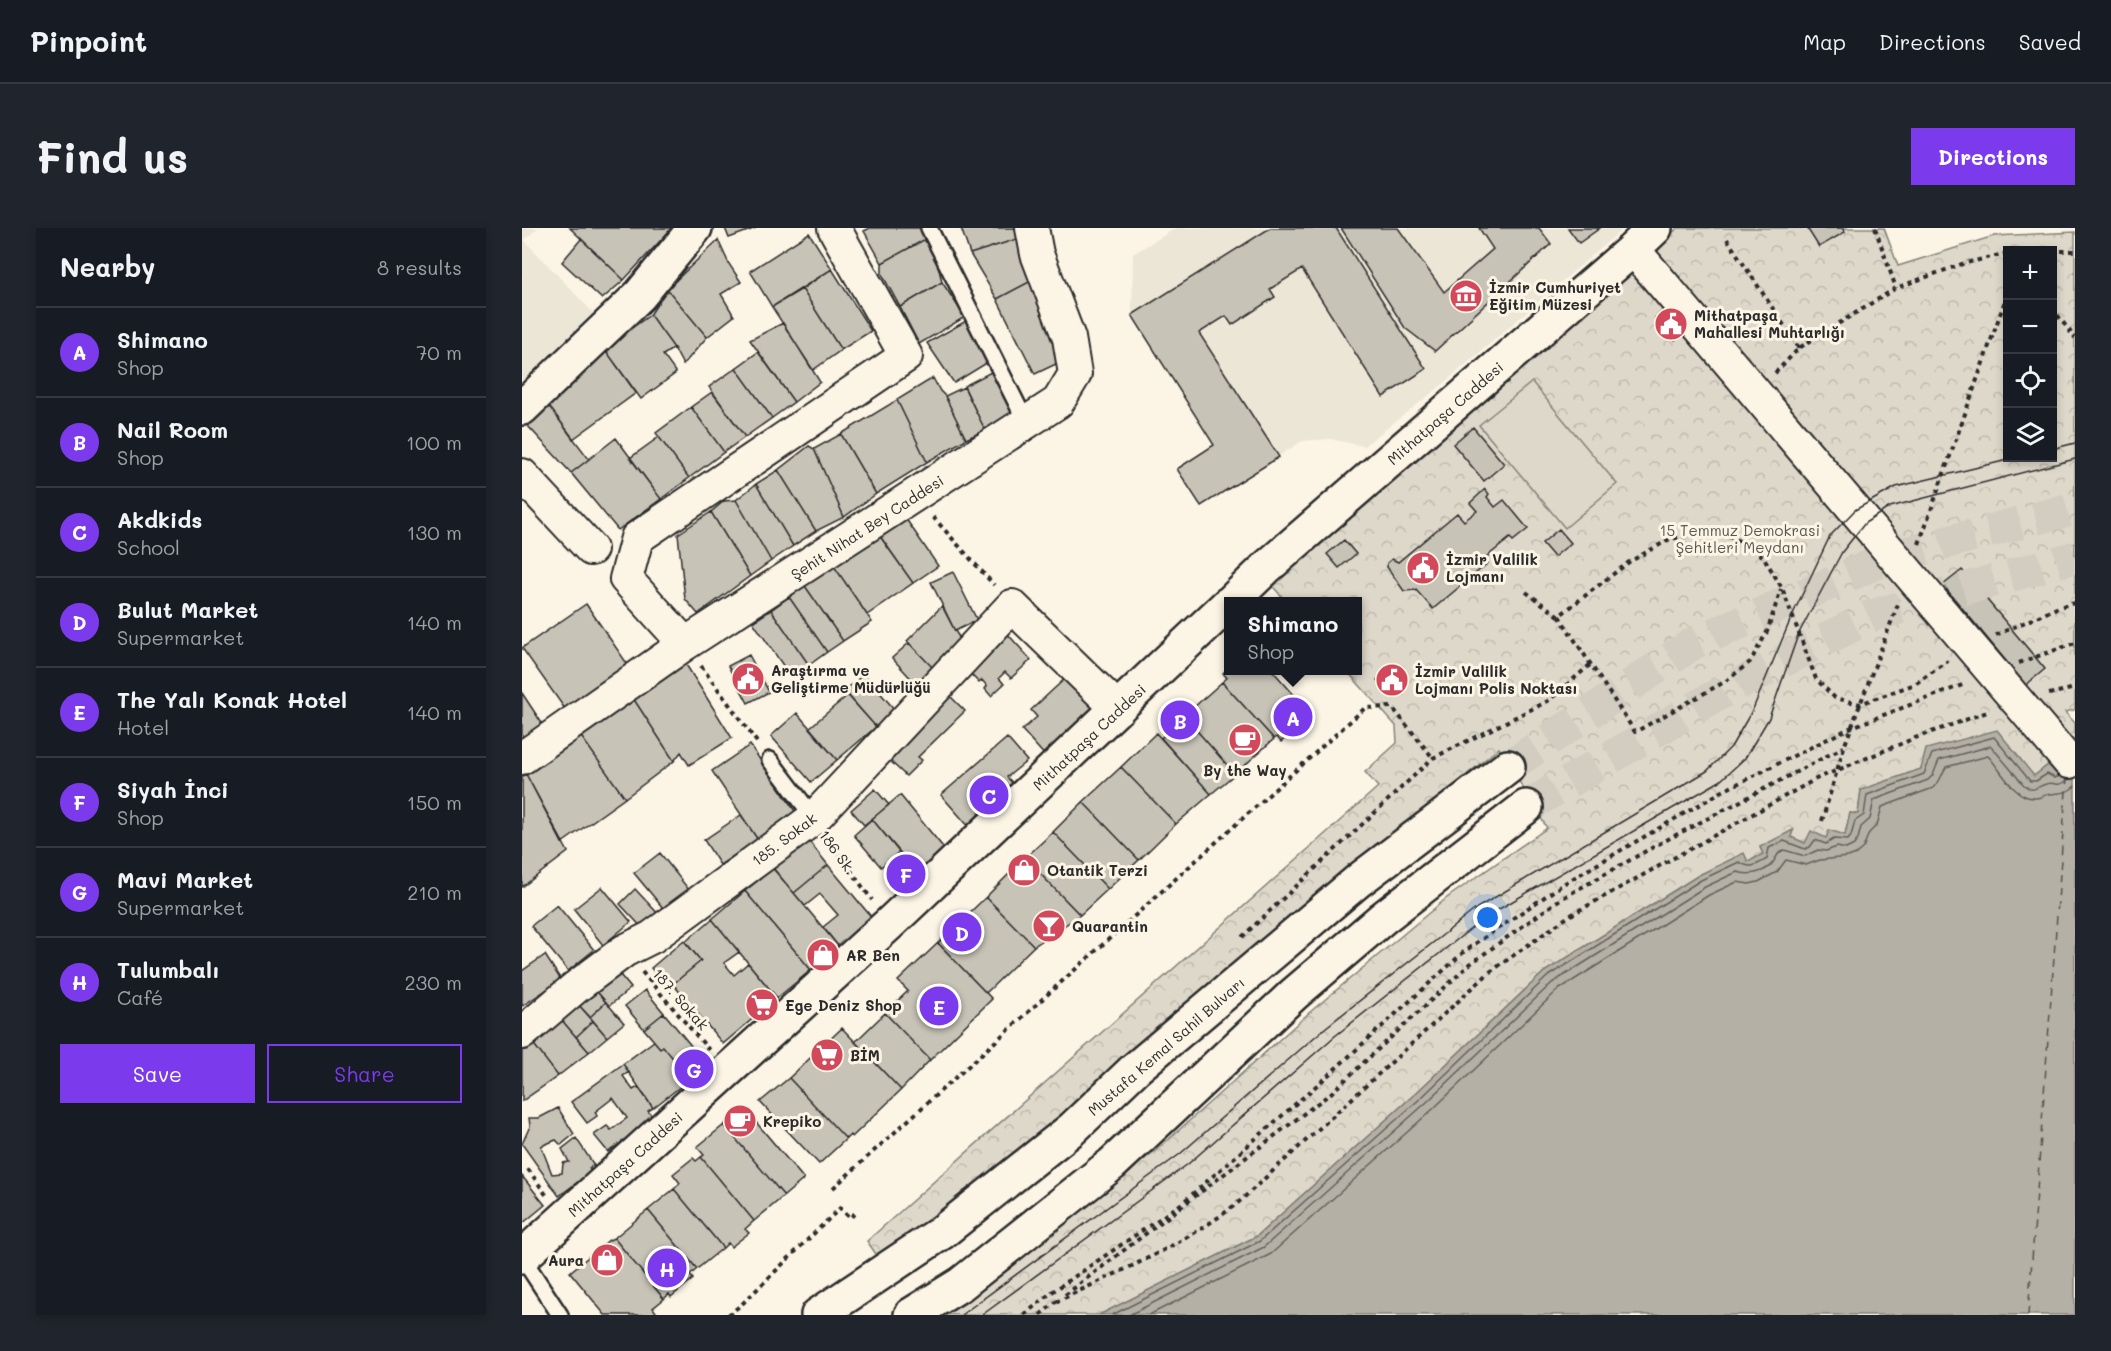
<!DOCTYPE html>
<meta charset="utf-8">
<style>
body{margin:0;font-family:Mali,sans-serif;background:#20242c;color:#f1f3f6}
.controls{position:absolute;right:18px;top:18px;display:grid;overflow:hidden;border-radius:0px;box-shadow:0 3px 9px #0003}
.controls button{width:54px;height:54px;display:grid;place-items:center;padding:0;border:0;border-bottom:2px solid #363941;background:#171b24;color:#f1f3f6;font:30px sans-serif}
.you{position:absolute;left:966px;top:690px;width:21px;height:21px;margin:-15px;border:4px solid #fff;border-radius:50%;background:#1a73e8;box-shadow:0 0 0 9px #1a73e833}
.badge{display:grid;place-items:center;width:39px;height:39px;border-radius:50%;background:#7c3aed;color:#fff;font-size:20px;font-weight:700}
.pin{position:absolute;translate:-50% -50%;border:3px solid #fff;box-shadow:0 2px 6px #0006}
.popup{position:absolute;left:702px;top:369px;width:138px;height:78px;box-sizing:border-box;display:grid;place-content:center;border-radius:0px;background:#171b24;filter:drop-shadow(0 2px 4px #0005);font-size:20px;white-space:nowrap;color:#9ea1a6}
.popup b{font-size:22px;color:#f1f3f6}
.popup::after{content:'';position:absolute;left:50%;top:100%;margin-left:-12px;border:12px solid transparent;border-top-color:#171b24}
.list{margin:0;padding:0;list-style:none}
h2{display:flex;justify-content:space-between;align-items:center;height:78px;margin:0;padding:0 24px;font-size:26px}
h2 small{font-size:20px;font-weight:400;color:#9ea1a6}
.list li{display:grid;grid-template-columns:39px 1fr auto;gap:18px;align-items:center;box-sizing:border-box;height:90px;padding:0 24px;border-top:2px solid #363941}
.list b{display:block;font-size:22px;white-space:nowrap}
.list p{margin:0;font-size:20px;white-space:nowrap;color:#9ea1a6}
.list em{font-size:20px;font-style:normal;color:#9ea1a6}
.actions{display:flex;gap:12px;padding:18px 24px}
.actions a{flex:1;padding:14px 0;border:2px solid #7c3aed;border-radius:0px;text-align:center;font-size:21px;color:#7c3aed}
.actions .main{background:#7c3aed;color:#fff}
.icon{flex:none;width:33px;height:33px;fill:none;stroke:currentColor;stroke-width:2;stroke-linecap:round;stroke-linejoin:round}
.map{position:relative;flex:none;width:1553px;height:1087px;overflow:hidden;border-radius:0px}
header{display:flex;align-items:center;gap:36px;box-sizing:border-box;height:84px;padding:0 30px;background:#171b24;border-bottom:2px solid #363941}
header strong{font-size:28px}
nav{display:flex;gap:33px;margin-inline-start:auto;font-size:21px}
.intro{display:flex;align-items:center;justify-content:space-between;box-sizing:border-box;height:144px;padding:0 36px}
h1{margin:0;font-size:42px}
.button{padding:15px 27px;border-radius:0px;background:#7c3aed;color:#fff;font-size:21px;font-weight:700}
main{display:flex;gap:36px;padding:0 36px}
aside{flex:1;background:#171b24;border-radius:0px;box-shadow:0 3px 9px #0003}
.map>svg:first-child{display:block}
.built{fill:#ece6d7}
.forest{fill:url(#forest-crowns);stroke:#84827a;stroke-width:1.5;fill-rule:evenodd}
.garden{fill:#ded8ca;stroke:#84827a;stroke-width:1.5}
.water{fill:#b4b0a5;stroke:#7d7b74;stroke-width:1.5}
.lines{fill:none;stroke-linecap:round;stroke-linejoin:round}
.shore{stroke:#62605c;stroke-width:1.5}
.ferry{stroke:#545350;stroke-width:1.5;stroke-dasharray:8 6;stroke-linecap:butt}
.building{fill:#c8c3b7;stroke:#2b2b2b;stroke-width:1.5}
.primary-tunnel{stroke:#d2cdc0;stroke-width:33;stroke-dasharray:33 16;stroke-linecap:butt}
.lane-casing{stroke:#2b2b2b;stroke-width:20}
.street-casing{stroke:#2b2b2b;stroke-width:36}
.secondary-casing{stroke:#2b2b2b;stroke-width:38}
.primary-casing{stroke:#2b2b2b;stroke-width:38}
.path{stroke:#2b2b2b;stroke-width:4;stroke-dasharray:4.5 4.5;stroke-linecap:butt}
.lane{stroke:#fcf5e5;stroke-width:15}
.street{stroke:#fcf5e5;stroke-width:32}
.secondary{stroke:#fcf5e5;stroke-width:33}
.primary{stroke:#fcf5e5;stroke-width:33}
.tram{stroke:#2b2b2b;stroke-width:1.5}
.labels{text-anchor:middle;dominant-baseline:central;stroke-width:6;stroke-linejoin:round;paint-order:stroke}
.poi-label{font-size:15px;font-weight:bold;fill:#2b2b2b;stroke:#fcf5e5;text-anchor:start}
.street-label{font-size:15px;fill:#2b2b2b;stroke:#fcf5e5}
.park-label{font-size:15px;fill:#585653;stroke:#fcf5e5}
</style>
<header>
<strong>Pinpoint</strong>
<nav><a>Map</a><a>Directions</a><a>Saved</a></nav>
</header>
<div class="intro"><h1>Find us</h1><a class="button">Directions</a></div>
<main>
<aside>
<h2>Nearby<small>8 results</small></h2>
<ul class="list">
<li><span class="badge">A</span><div><b>Shimano</b><p>Shop</p></div><em>70 m</em></li>
<li><span class="badge">B</span><div><b>Nail Room</b><p>Shop</p></div><em>100 m</em></li>
<li><span class="badge">C</span><div><b>Akdkids</b><p>School</p></div><em>130 m</em></li>
<li><span class="badge">D</span><div><b>Bulut Market</b><p>Supermarket</p></div><em>140 m</em></li>
<li><span class="badge">E</span><div><b>The Yalı Konak Hotel</b><p>Hotel</p></div><em>140 m</em></li>
<li><span class="badge">F</span><div><b>Siyah İnci</b><p>Shop</p></div><em>150 m</em></li>
<li><span class="badge">G</span><div><b>Mavi Market</b><p>Supermarket</p></div><em>210 m</em></li>
<li><span class="badge">H</span><div><b>Tulumbalı</b><p>Café</p></div><em>230 m</em></li>
</ul>
<div class="actions"><a class="main">Save</a><a>Share</a></div>
</aside>
<div class="map">
<svg width="1553" height="1087" viewBox="0 0 1553 1087">
<defs>
<pattern id="forest-crowns" width="20" height="18" patternUnits="userSpaceOnUse" patternTransform="scale(1.5)"><rect width="20" height="18" fill="#ded8ca"/><path d="M2 6a3 3 0 1 1 6 0M12 15a3 3 0 1 1 6 0" fill="none" stroke="#bfbaae"/></pattern>
</defs>
<rect width="100%" height="100%" fill="#fcf5e5"/>
<filter id="ink" filterUnits="userSpaceOnUse"><feTurbulence type="fractalNoise" baseFrequency=".0167" numOctaves="2"/><feDisplacementMap in="SourceGraphic" scale="12" xChannelSelector="R" yChannelSelector="G"/><feConvolveMatrix kernelMatrix="1 2 1 2 8 2 1 2 1" color-interpolation-filters="sRGB"/></filter>
<g filter="url(#ink)">
<path class="built" d="M0 0H16L2 12 80 94 0 167Z
M654 0H1102L920 157 842 218 808 211 780 213 679 278 655 241 692 217 610 87 611 26Z"/>
<path class="forest" d="M1156 0H1362L1376 38 1472 8 1553 4V482L1543 484 1553 495V529L1534 544 1526 537 1512 548 1399 541 1339 562 1336 586 1328 585 1323 608 1283 615 1268 609 1271 603 1238 619 1241 626 1226 634 1222 626 1177 647 1022 744 895 864 735 1008 577 1087H409L522 1008 637 920 788 784 926 669 1025 600 977 520 591 840 527 899 358 1032 345 1013 856 559 843 544 875 515 874 498 825 443 836 442V374L764 373 743 350ZM1486 22H1530V230H1486Z"/>
<path class="garden" d="M1010 154 1095 256 1043 300 957 197Z"/>
<path class="water" d="M1475 502 1512 548 1526 537 1534 544 1553 529V1087H577L735 1008 895 864 1022 744 1177 647 1222 625 1226 634 1241 626 1238 619 1271 602 1269 609 1283 615 1289 603 1304 610 1307 602 1323 607 1328 585 1336 586 1339 562 1399 541 1404 521Z"/>
<g class="lines">
<path class="shore" d="M590 1087 738 1013 900 869 1025 749 1179 652 1217 634C1229 641 1232 638 1245 631L1247 620 1262 613 1283 621 1288 619 1293 612 1304 616 1312 611 1326 612 1329 608 1333 593 1342 587 1345 567 1402 546 1410 526 1472 509 1508 553H1514L1525 546 1533 550 1538 548
M607 1087 742 1019 905 874 1030 755 1183 659 1215 644C1227 648 1245 645 1252 633 1256 627 1255 625 1262 622L1283 628 1296 622 1304 623 1315 619 1324 621 1332 617 1336 611 1339 599 1348 591 1352 572 1406 552 1411 547 1417 532 1469 518 1501 556C1512 566 1513 559 1524 556 1534 553 1534 561 1547 551
M627 1087 749 1026 911 881 1036 762 1187 667 1215 654 1227 656 1236 654 1255 644 1264 632 1284 637 1298 632 1326 629 1334 626 1341 620 1347 605 1355 597 1360 579 1411 560 1417 553 1424 539 1466 528C1479 541 1492 572 1514 570 1519 570 1523 566 1527 566 1540 564 1542 567 1553 558"/>
<path class="ferry" d="M1506 1087 1545 549"/>
</g>
<path class="building" d="M48 0H150L102 52Z
M203 0H234L207 10Z
M348 0H404L409 8 360 35 342 3Z
M439 0H495V11L448 26Z
M748 0H814L904 141 861 169 780 41 748 61 753 69 710 97 704 88 677 105 757 229 679 278 655 241 692 217 610 87Z
M819 0H876L922 64 971 21 957 0H1017L1029 16 913 123 883 100Z
M1046 0H1078L1057 15Z
M1285 0H1322L1323 4 1297 19Z
M287 5 310 41 250 79 228 43Z
M409 8 420 54 378 79 360 46V35Z
M59 11 102 52 80 71 40 34Z
M495 11 511 52 475 71 448 26Z
M196 12 207 36 219 54 199 66 212 88 185 109 145 61Z
M310 41 349 103 319 122 280 61Z
M511 52 536 99 534 136 513 146 475 71Z
M420 54 443 89 397 116 378 79Z
M145 61 185 109 161 137 152 120 128 87Z
M280 61 319 122 291 142 250 79Z
M1145 79 1165 102 1153 112 1133 90Z
M128 87 152 120 141 127 154 145 119 171 82 120Z
M444 93 468 133 432 155 405 115Z
M261 95 298 154 272 174 228 112Z
M85 124 114 165 51 211 21 170Z
M236 124 272 174 250 190 214 140Z
M214 140 250 190 223 209 187 159Z
M473 142 495 187 463 202 442 158Z
M411 150 418 163 423 168 444 211 405 234 375 172Z
M442 159 463 202 444 211 423 168Z
M190 164 223 209 202 224 169 179Z
M375 172 405 234 354 266 319 206Z
M26 177 67 231 49 245 5 197Z
M169 179 202 224 167 250 134 205Z
M951 199 982 236 962 253 931 216Z
M319 206 354 266 322 289 292 221Z
M137 209 167 250 139 271 108 230Z
M94 210 139 271 96 302 49 245Z
M287 218 292 221 322 289 294 303 256 242Z
M256 242 294 303 271 318 234 256Z
M234 256 271 318 249 333 214 272Z
M963 261 967 266 965 269 973 279 982 272 1006 301 991 313 988 310 962 331 966 335 911 381 894 362 882 363 865 339V335L870 331 876 334 935 285 942 293 955 283 948 275Z
M214 272 249 333 228 348 189 284 202 273Z
M189 284 228 348 176 386 163 371 156 306Z
M384 291 416 338 391 355 358 308Z
M1037 301 1049 315 1032 329 1020 315Z
M357 307 391 355 345 387 312 338Z
M822 312 834 326 817 340 805 326Z
M312 338 350 394 321 413 283 358Z
M1440 342 1523 441 1504 457 1421 357Z
M431 344 455 392 433 403 409 354Z
M283 358 321 413 305 424 267 369Z
M267 369 305 424 287 437 249 382Z
M64 376 106 437 43 481 0 420Z
M420 378 433 403 441 415 412 441 385 413Z
M249 382 287 437 269 449 231 394Z
M483 403 509 432 489 450 483 444 477 450 482 456 469 468 463 461 465 458 460 452 457 455 442 439Z
M387 415 412 441 395 457 370 430Z
M227 427 247 464 226 475 206 438Z
M163 435 210 510 167 537 159 524 152 533 111 470Z
M872 438 884 452 868 466 855 452Z
M706 440V442H750L790 487 759 514 755 509 752 511 700 454 705 450 701 445Z
M342 446 373 482 354 499 322 463Z
M547 447 579 481 525 530 500 502 515 489 509 482Z
M700 454 752 511 713 546 662 488Z
M0 465 23 500 0 512Z
M425 465 443 483 396 529 400 532 384 548 367 532 386 513 382 509Z
M326 467 354 499 315 532 287 500Z
M111 470 152 533 103 570 58 507Z
M275 485 315 532 289 554 249 508Z
M662 488 713 546 689 566 639 510Z
M634 505 689 566 654 596 599 539Z
M58 507 103 570 40 615 4 546Z
M485 510 505 533 485 549 495 560 448 600 419 567Z
M228 517 275 586 236 612 190 543Z
M599 539 654 596 617 632 561 574Z
M4 546 46 624 0 659V549Z
M353 561 367 577 342 597 329 582Z
M378 567 425 624 397 647 350 591Z
M561 574 617 632 586 661 531 604Z
M219 587 236 612 198 637 182 612Z
M350 591 377 624 359 639 332 607Z
M531 604 586 661 558 687 503 630Z
M282 607 306 637 272 665 247 636Z
M138 625 171 667 146 686 112 645Z
M503 630 558 687 512 718 464 669Z
M306 637 351 691 317 719 301 699 316 687 298 666 283 678 272 665Z
M251 640 317 719 289 742 223 663Z
M80 659 109 694 81 717 52 681Z
M113 661 140 690 124 704 98 676Z
M223 663 289 742 255 770 190 691Z
M464 669 512 718 464 765 416 715Z
M35 677 72 722 46 743 9 698Z
M190 691 217 724 202 735 212 747 226 735 255 770 201 816 151 756 179 733 163 714Z
M162 712 179 733 146 760 129 740Z
M416 715 470 771 408 832 363 785 386 763 376 753Z
M23 727 39 752 0 778V743Z
M93 741 109 760 87 778 71 759Z
M71 759 84 774 68 789 55 775Z
M123 762 142 785 122 801 103 778Z
M84 774 102 795 85 809 68 789Z
M55 775 71 793 54 809 38 790Z
M142 785 185 837 168 851 141 818 138 820 122 801Z
M363 785 408 832 379 862 333 814Z
M38 790 67 824 36 848 10 814Z
M71 793 85 809 67 824 54 809Z
M320 800 379 862 330 909 328 907 324 911 267 850Z
M132 813 138 820 141 818 168 851 131 880 101 836Z
M10 814 36 848 0 873V823Z
M101 836 107 844 101 848 111 862 116 859 131 880 126 883 132 891 86 924 72 907 85 898 89 902 105 890 91 870 73 884 75 888 65 895 49 874Z
M267 850 324 911 297 936 238 874Z
M36 880 52 906 39 917 34 912 19 918 30 946 40 945 41 935 47 934 40 921 54 910 72 937 67 940 69 944 37 968 0 916 8 898 7 890H17Z
M222 880 282 951 262 968 202 897Z
M202 897 262 968 232 993 179 929 182 927 175 919Z
M179 929 232 993 223 1001 227 1005 209 1019 206 1015 201 1020 152 961 158 955 151 946 171 930 174 933Z
M0 948 23 977 0 996Z
M152 961 201 1020 175 1041 126 982Z
M126 982 175 1041 168 1047 171 1051 149 1069 147 1066 142 1071 92 1010Z
M92 1010 142 1071 131 1080 136 1087H83L48 1044 87 1012Z"/>
<g class="lines">
<path class="primary-tunnel" d="M986 539 1172 415 1366 330 1553 280
M1004 579 1195 467 1349 388 1553 329"/>
<g class="lane-casing">
<path id="lane" d="M407 0 505 196
M248 532 292 590
M0 1029 38 1087"/>
</g>
<g class="street-casing">
<path id="street" d="M1111 21 1547 534
M0 247 69 321
M163 416 104 351 115 310 384 128 312 0
M0 530 163 416 536 174 553 146 547 110 515 26 510 0
M0 805 54 759 102 723 130 709 292 590 490 378 596 481"/>
</g>
<g class="secondary-casing">
<path id="secondary" d="M0 180 118 67 173 0"/>
</g>
<g class="primary-casing">
<path id="primary" d="M709 374 745 339 1111 21 1133 0
M0 1029 367 696 706 376
M296 1087 419 1005 550 901 613 841 837 652 986 539
M389 1087 439 1056 590 936 772 766 861 690 1004 579"/>
</g>
<path class="path" d="M1353 0 1374 60
M1205 11 1277 120
M1530 23H1553
M1530 80 1553 110
M1253 145 1277 120 1374 60 1440 36 1486 25
M411 289 472 357
M1397 316 1486 64
M1004 364 1037 388 1107 334 1148 311 1179 306 1210 309 1241 328 1260 360 1294 451 1313 470 1338 476 1393 456 1426 433
M1037 388 1113 504 1204 453 1228 434 1245 404 1259 361
M1474 407 1537 379 1553 375
M1497 435 1553 415
M179 438 237 517
M1527 466 1553 460
M1300 593 1322 519 1376 376
M307 612 350 672
M720 709 911 530 1026 473 1069 436
M120 744 187 822
M6 941 25 968
M311 960 843 480 870 479 911 530
M543 1067 809 865 948 736 1037 672 1133 618 1322 519
M534 1074C597 1043 664 1017 718 973L968 744 1047 688 1294 551 1393 510 1468 483
M206 1087 219 1077 318 980 328 990 334 984
M502 1087 530 1064 659 976 802 851 944 722 1043 655 1199 564 1330 499 1443 456
M518 1087 535 1073"/>
<use href="#lane" class="lane"/>
<use href="#street" class="street"/>
<use href="#secondary" class="secondary"/>
<use href="#primary" class="primary"/>
<path class="tram" d="M1530 221 1553 215
M439 1087 658 926 803 800 955 680 1185 543 1209 519 1231 481 1270 388 1308 308 1333 282 1374 259 1494 230
M460 1087 666 936 813 808 965 688 1198 553 1223 530 1247 490 1276 407 1320 324 1343 295 1368 279 1553 231"/>
</g>
</g>
<defs>
<g id="museum-disc" transform="scale(1.725)"><circle r="9.5" fill="#d1495b" stroke="#fcf5e5"/><path d="M0-6L6-3V-2H-6V-3ZM-5-1h2V3h-2ZM-1-1h2V3h-2ZM3-1h2V3H3ZM-6 4H6V6H-6Z" fill="#fff"/></g>
<g id="civic-disc" transform="scale(1.725)"><circle r="9.5" fill="#d1495b" stroke="#fcf5e5"/><path d="M-.6-6.5H3V-4.5H.6V-3L4-1V1h2V6H-6V1h2V-1L-.6-3ZM-1.2 2.5V6h2.4V2.5Z" fill="#fff"/></g>
<g id="cafe-disc" transform="scale(1.725)"><circle r="9.5" fill="#d1495b" stroke="#fcf5e5"/><path d="M-5.5-4.5H6V0H3Q3 3.5 0 3.5H-2.5Q-5.5 3.5-5.5 0ZM3-3.2v2h1.7v-2ZM-6 4.5H4V6H-6Z" fill="#fff"/></g>
<g id="shop-disc" transform="scale(1.725)"><circle r="9.5" fill="#d1495b" stroke="#fcf5e5"/><path d="M-5-2.5h2.3a2.7 3.5 0 0 1 5.4 0H5L5.5 6h-11ZM-1.5-2.5h3a1.5 2.3 0 0 0-3 0Z" fill="#fff"/></g>
<g id="bar-disc" transform="scale(1.725)"><circle r="9.5" fill="#d1495b" stroke="#fcf5e5"/><path d="M-6-5H6L.8 .8V4.5H3.5V6h-7V4.5H-.8V.8Z" fill="#fff"/></g>
<g id="supermarket-disc" transform="scale(1.725)"><circle r="9.5" fill="#d1495b" stroke="#fcf5e5"/><path d="M-6-5.5h2.5l.6 2H6L4.5 2H-2.5L-4.4-4H-6ZM-1.5 3.2a1.3 1.3 0 1 0 .1 0ZM3 3.2a1.3 1.3 0 1 0 .1 0Z" fill="#fff"/></g>
</defs>
<g fill-rule="evenodd">
<use href="#museum-disc" x="944" y="68"/>
<use href="#civic-disc" x="1149" y="96"/>
<use href="#civic-disc" x="901" y="340"/>
<use href="#civic-disc" x="226" y="451"/>
<use href="#civic-disc" x="870" y="452"/>
<use href="#cafe-disc" x="723" y="512"/>
<use href="#shop-disc" x="502" y="642"/>
<use href="#bar-disc" x="527" y="698"/>
<use href="#shop-disc" x="301" y="727"/>
<use href="#supermarket-disc" x="240" y="777"/>
<use href="#supermarket-disc" x="305" y="827"/>
<use href="#cafe-disc" x="218" y="893"/>
<use href="#shop-disc" x="85" y="1032"/>
</g>
<g class="labels">
<g class="poi-label">
<text x="967" y="59">İzmir Cumhuriyet<tspan x="967" dy="17">Eğitim Müzesi</tspan></text>
<text x="1172" y="87">Mithatpaşa<tspan x="1172" dy="17">Mahallesi Muhtarlığı</tspan></text>
<text x="924" y="331">İzmir Valilik<tspan x="924" dy="17">Lojmanı</tspan></text>
<text x="249" y="442">Araştırma ve<tspan x="249" dy="17">Geliştirme Müdürlüğü</tspan></text>
<text x="893" y="443">İzmir Valilik<tspan x="893" dy="17">Lojmanı Polis Noktası</tspan></text>
<text x="723" y="542" text-anchor="middle">By the Way</text>
<text x="525" y="642">Otantik Terzi</text>
<text x="550" y="698">Quarantin</text>
<text x="324" y="727">AR Ben</text>
<text x="263" y="777">Ege Deniz Shop</text>
<text x="328" y="827">BİM</text>
<text x="241" y="893">Krepiko</text>
<text x="62" y="1032" text-anchor="end">Aura</text>
</g>
<g class="street-label">
<text transform="translate(923 185) rotate(-41)">Mithatpaşa Caddesi</text>
<text transform="translate(345 299) rotate(-33)">Şehit Nihat Bey Caddesi</text>
<text transform="translate(567 509) rotate(-43)">Mithatpaşa Caddesi</text>
<text transform="translate(262 611) rotate(-37)">185. Sokak</text>
<text transform="translate(316 624) rotate(54)">186 Sk.</text>
<text transform="translate(159 771) rotate(49)">187. Sokak</text>
<text transform="translate(644 818) rotate(-41)">Mustafa Kemal Sahil Bulvarı</text>
<text transform="translate(103 936) rotate(-42)">Mithatpaşa Caddesi</text>
</g>
<g class="park-label">
<text x="1218" y="302">15 Temmuz Demokrasi<tspan x="1218" dy="17">Şehitleri Meydanı</tspan></text>
</g>
</g>
</svg>
<div class="controls">
<button>+</button>
<button>−</button>
<button><svg class="icon" aria-label="locate" viewBox="0 0 24 24"><circle cx="12" cy="12" r="6"/><path d="M12 2v4M12 18v4M2 12h4M18 12h4"/></svg></button>
<button><svg class="icon" aria-label="layers" viewBox="0 0 24 24"><path d="M12 4l9 5-9 5-9-5zM3 14l9 5 9-5"/></svg></button>
</div>
<div class="you"></div>
<div class="pin badge" style="left:771px;top:489px">A</div>
<div class="popup"><b>Shimano</b>Shop</div>
<div class="pin badge" style="left:658px;top:492px">B</div>
<div class="pin badge" style="left:467px;top:567px">C</div>
<div class="pin badge" style="left:440px;top:704px">D</div>
<div class="pin badge" style="left:417px;top:778px">E</div>
<div class="pin badge" style="left:384px;top:646px">F</div>
<div class="pin badge" style="left:172px;top:841px">G</div>
<div class="pin badge" style="left:145px;top:1040px">H</div>
</div>
</main>
